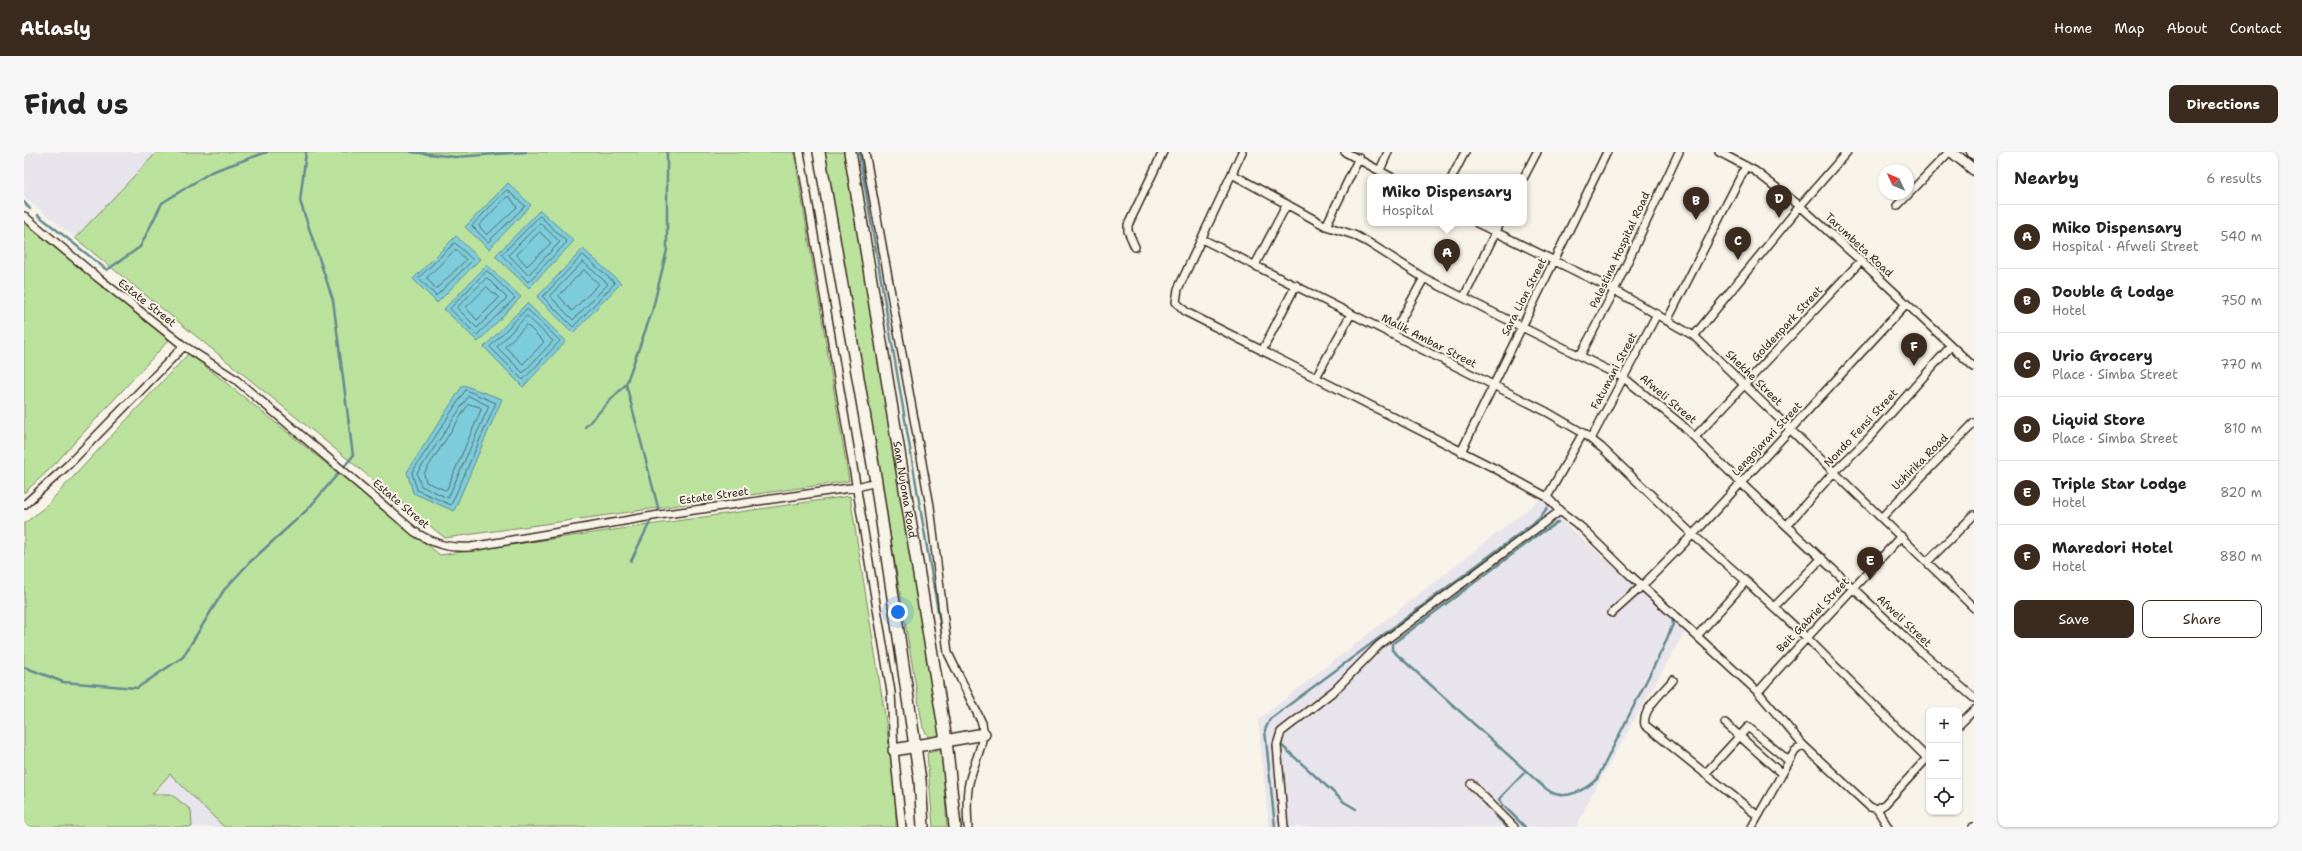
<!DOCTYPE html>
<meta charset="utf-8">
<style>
body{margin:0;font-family:"Shantell Sans",sans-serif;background:#f6f6f6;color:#222}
.controls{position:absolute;right:12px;bottom:12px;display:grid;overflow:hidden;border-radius:8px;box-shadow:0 1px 3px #0004}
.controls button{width:36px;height:36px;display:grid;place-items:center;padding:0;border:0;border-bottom:1px solid #e0e0e0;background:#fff;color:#222;font:20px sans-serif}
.compass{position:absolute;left:1854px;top:12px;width:36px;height:36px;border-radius:50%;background:#fff;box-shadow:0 1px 3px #0004;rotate:314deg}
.you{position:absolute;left:874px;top:460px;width:14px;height:14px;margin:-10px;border:3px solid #fff;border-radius:50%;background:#1a73e8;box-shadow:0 0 0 6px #1a73e833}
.badge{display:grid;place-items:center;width:26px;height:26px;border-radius:50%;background:#3b2a1e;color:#fff;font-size:13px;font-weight:700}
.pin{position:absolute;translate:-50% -33px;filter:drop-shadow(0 1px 2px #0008)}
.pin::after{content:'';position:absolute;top:21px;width:14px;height:12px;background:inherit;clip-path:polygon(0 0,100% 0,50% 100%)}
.popup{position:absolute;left:1343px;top:22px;width:160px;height:52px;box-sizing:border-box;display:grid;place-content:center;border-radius:8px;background:#fff;filter:drop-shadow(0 1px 3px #0005);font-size:13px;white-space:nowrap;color:#767676}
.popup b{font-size:15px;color:#222}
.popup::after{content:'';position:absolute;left:50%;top:100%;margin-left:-8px;border:8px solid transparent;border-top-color:#fff}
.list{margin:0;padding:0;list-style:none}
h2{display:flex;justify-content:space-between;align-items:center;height:52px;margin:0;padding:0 16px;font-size:17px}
h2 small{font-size:13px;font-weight:400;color:#767676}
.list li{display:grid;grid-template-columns:26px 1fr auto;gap:12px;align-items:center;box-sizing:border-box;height:64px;padding:0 16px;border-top:1px solid #e0e0e0}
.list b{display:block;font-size:15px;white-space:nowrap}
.list p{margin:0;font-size:13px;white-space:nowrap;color:#767676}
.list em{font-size:13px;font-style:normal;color:#767676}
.actions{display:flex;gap:8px;padding:12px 16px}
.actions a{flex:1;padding:9px 0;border:1px solid #3b2a1e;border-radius:8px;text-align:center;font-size:14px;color:#3b2a1e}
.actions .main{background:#3b2a1e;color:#fff}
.icon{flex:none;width:22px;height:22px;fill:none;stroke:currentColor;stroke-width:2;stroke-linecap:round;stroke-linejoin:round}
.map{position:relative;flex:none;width:1950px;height:675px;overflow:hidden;border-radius:8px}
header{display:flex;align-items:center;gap:24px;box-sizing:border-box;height:56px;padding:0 20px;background:#3b2a1e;color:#fff}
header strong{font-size:19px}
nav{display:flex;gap:22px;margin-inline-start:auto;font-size:14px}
.intro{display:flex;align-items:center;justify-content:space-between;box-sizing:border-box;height:96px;padding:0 24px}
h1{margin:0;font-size:28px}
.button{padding:10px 18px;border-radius:8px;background:#3b2a1e;color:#fff;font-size:14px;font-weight:700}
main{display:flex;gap:24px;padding:0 24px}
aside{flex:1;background:#fff;border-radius:8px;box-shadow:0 1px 3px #0004}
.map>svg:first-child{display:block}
.built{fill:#e8e4eb}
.green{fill:#bbe29d;stroke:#7b865e}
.water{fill:#7dccdb;stroke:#638b8f}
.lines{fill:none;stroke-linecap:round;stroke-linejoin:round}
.shore{stroke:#556b6a;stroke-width:1}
.stream{stroke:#638b8f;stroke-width:2.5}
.street-casing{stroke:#3b2a1e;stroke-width:10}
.secondary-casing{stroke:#3b2a1e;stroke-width:13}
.primary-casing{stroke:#3b2a1e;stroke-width:14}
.street{stroke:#f7f3e8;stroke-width:7}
.secondary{stroke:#f7f3e8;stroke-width:10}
.primary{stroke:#f7f3e8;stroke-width:11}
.labels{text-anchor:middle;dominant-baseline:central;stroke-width:4;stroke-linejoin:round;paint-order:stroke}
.street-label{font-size:11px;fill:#3b2a1e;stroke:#f7f3e8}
</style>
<header>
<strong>Atlasly</strong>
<nav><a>Home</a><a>Map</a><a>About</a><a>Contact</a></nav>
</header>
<div class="intro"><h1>Find us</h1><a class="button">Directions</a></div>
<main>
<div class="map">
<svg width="1950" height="675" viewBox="0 0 1950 675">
<rect width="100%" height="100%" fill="#f7f3e8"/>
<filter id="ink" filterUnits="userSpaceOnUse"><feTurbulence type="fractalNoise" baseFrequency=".025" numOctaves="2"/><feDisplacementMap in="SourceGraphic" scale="8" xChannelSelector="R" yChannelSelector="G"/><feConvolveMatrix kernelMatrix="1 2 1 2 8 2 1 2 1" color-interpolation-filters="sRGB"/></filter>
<g filter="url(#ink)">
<path class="built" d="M0 0H133L51 86 0 45Z
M1518 346 1542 372 1661 479 1567 644 1552 675H1245L1234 568Z
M146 622 200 675H93Z"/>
<path class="green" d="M133 0H770L825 329 421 386 51 86Z
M801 0H822L918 584 912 589 905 586 899 576Z
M0 71 145 188 27 316 0 341Z
M165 201 416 403 826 344 861 564 872 642V675H200L146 622 128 642H147L167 658 168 675H0V372L22 354Z
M918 598 923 675H909L903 601Z"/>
<path class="water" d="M484 31 507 53 465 97 441 75Z
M516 58 550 89 505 136 471 104Z
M432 84 456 107 413 151 389 127Z
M559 97 597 131 549 181 513 145Z
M463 113 497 145 454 190 420 157Z
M503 151 542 189 499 235 460 195Z
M439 233 478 247 430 359 389 341 383 320Z"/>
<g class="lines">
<path class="shore" d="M483 38 501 54 464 90 448 74Z
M483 45H486L493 55 463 83 455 74Z
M516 64 543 90 504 130 478 103Z
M516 71 536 90 504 123 485 103Z
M516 80 527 91 503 114 493 103Z
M431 91 449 108 412 144 395 126Z
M431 98H433L442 108 412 137 403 126Z
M559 103 591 131 549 175 519 145Z
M559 110 584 132 549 168 526 144Z
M560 118 575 132 548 159 535 144Z
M463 119 491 146 453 183 426 157Z
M463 126 483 146 453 176 433 156Z
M463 135 475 146 453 168 442 156Z
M503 157 536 189 499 228 466 195Z
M503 164 529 189 499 221 473 195Z
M503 173 520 190 499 212 481 195Z
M442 238 472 251 427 353 393 338 388 321Z
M445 244 465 254 424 346 397 334 393 322Z
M445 252 456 255 457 258 423 337 421 338 402 330 400 322Z"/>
<path class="stream" d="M387 0 431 5 502 0
M835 0 921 500
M0 50 6 57
M14 63 83 118 116 95 138 51 187 20 243 0
M602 232 635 359
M561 275 602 232 628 160 643 98V0
M607 409 627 368
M0 515 39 530 113 536 159 505 200 438 226 410 284 357 329 304 309 148 276 49 282 0
M939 540 952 568
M1255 591 1320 650 1332 657
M1502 619 1368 498V492L1517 381 1534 370
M1479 653 1501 675
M937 669V675
M1251 675 1241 578 1246 567 1515 367 1523 356
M1483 675 1470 662 1479 653 1475 647 1502 619C1510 626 1518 635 1527 640 1542 649 1562 637 1573 627L1639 496 1649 472 1648 465"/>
<g class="street-casing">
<path id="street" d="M776 0 867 540 870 598 878 675
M841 0 906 354 924 501 958 571C962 592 949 611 945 631 942 645 943 661 944 675
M1218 0 1154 137 1152 150 1162 160 1470 316 1523 345
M1321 0 1367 25
M1695 0 1731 19 1776 54 1837 109 1950 215
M1356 18 1364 0
M1208 22 1302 74 1330 83 1345 91 1400 126 1600 226 1657 272 1717 331 1897 500 1950 546
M1428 25 1441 0
M1500 25 1513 0
M1873 54 1925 0
M0 64 73 125 160 194 211 227 391 380C412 393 423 396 447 395L635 363 833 335 852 330
M1453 71 1590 138 1670 184 1950 456
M1302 74 1335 6
M1178 87 1523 260 1559 281 1578 296 1668 382 1722 429 1782 485 1903 606
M1111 95 1104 79V73L1139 0
M1231 113 1263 52
M1440 145 1476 71
M1643 169 1722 14
M1369 182 1400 126
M1670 184 1776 54 1823 0
M1238 199 1272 133
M1556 204 1588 143 1655 0
M1292 225 1327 162
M1671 285 1837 109
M1567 287 1633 162
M1437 300 1583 0
M0 353 44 313 160 194
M1536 359 1557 375 1605 422 1734 540 1779 593 1846 655 1853 657 1864 675
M1858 365 1950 271
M1763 373 1810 320 1845 286 1926 195
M1903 410 1950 363
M1750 455 1798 406
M1588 461 1618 434 1678 373 1882 152
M1673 484 1722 429
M1649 528C1640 539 1617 558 1621 573L1734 664
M1734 540C1780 487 1830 437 1877 384
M1701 571 1758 622
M1935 573 1950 558
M1681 622 1724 575 1765 609
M1447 632 1490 675
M1853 657 1861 652 1905 604
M1260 675 1253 593 1257 580 1311 538 1355 493 1536 359 1523 345 1559 281
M1728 675 1771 599 1779 593
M1949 675H1950"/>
</g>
<g class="secondary-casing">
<path id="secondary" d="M1928 0 1950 18
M1948 0 1950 2"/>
</g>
<g class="primary-casing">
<g id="primary">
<path d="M795 0 852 330 896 628 899 675"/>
<path id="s1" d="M826 0 922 588 931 675"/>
<path d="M870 598 960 582"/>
</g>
</g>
<use href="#street" class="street"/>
<use href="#secondary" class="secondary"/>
<use href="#primary" class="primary"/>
</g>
</g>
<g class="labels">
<g class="street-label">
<text transform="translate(1835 93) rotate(43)">Tarumbeta Road</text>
<text transform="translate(1596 98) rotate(-65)">Palestina Hospital Road</text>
<text transform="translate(1500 145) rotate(-63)">Sara Lion Street</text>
<text transform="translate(123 151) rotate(38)">Estate Street</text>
<text transform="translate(1763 172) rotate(-47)">Goldenpark Street</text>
<text transform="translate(1405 189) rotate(27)">Malik Ambar Street</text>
<text transform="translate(1590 219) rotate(-62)">Fatumani Street</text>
<text transform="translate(1730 226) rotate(44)">Shekhe Street</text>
<text transform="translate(1644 247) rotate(40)">Afweli Street</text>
<text transform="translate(1837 276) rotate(-47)">Nondo Fensi Street</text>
<text transform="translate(1743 287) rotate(-47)">Lengojarari Street</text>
<text transform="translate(1896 310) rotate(-45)">Ushirika Road</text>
<text stroke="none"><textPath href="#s1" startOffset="342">Sam Nujoma Road</textPath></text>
<text transform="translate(690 344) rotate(-8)">Estate Street</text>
<text transform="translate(377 352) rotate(40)">Estate Street</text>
<text transform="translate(1789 463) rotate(-46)">Beit Gabriel Street</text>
<text transform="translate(1880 469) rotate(43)">Afweli Street</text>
</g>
</g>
</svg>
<div class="controls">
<button>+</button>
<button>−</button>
<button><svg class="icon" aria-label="locate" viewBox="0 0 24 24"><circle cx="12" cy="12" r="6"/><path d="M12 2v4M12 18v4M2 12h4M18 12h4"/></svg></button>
</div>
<svg class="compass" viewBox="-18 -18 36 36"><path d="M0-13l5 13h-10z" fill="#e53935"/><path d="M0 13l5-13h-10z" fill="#767676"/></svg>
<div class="you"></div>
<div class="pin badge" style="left:1423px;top:120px">A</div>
<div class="popup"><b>Miko Dispensary</b>Hospital</div>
<div class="pin badge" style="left:1672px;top:68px">B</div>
<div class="pin badge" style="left:1714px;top:108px">C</div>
<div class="pin badge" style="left:1755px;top:66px">D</div>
<div class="pin badge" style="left:1846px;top:428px">E</div>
<div class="pin badge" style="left:1890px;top:214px">F</div>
</div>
<aside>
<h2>Nearby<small>6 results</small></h2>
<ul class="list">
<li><span class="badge">A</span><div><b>Miko Dispensary</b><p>Hospital · Afweli Street</p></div><em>540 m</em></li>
<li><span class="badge">B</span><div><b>Double G Lodge</b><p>Hotel</p></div><em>750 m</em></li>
<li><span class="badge">C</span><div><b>Urio Grocery</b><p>Place · Simba Street</p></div><em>770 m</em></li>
<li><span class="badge">D</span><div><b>Liquid Store</b><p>Place · Simba Street</p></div><em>810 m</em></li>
<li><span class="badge">E</span><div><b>Triple Star Lodge</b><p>Hotel</p></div><em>820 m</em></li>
<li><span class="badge">F</span><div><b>Maredori Hotel</b><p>Hotel</p></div><em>880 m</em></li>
</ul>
<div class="actions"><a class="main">Save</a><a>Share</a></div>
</aside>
</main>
